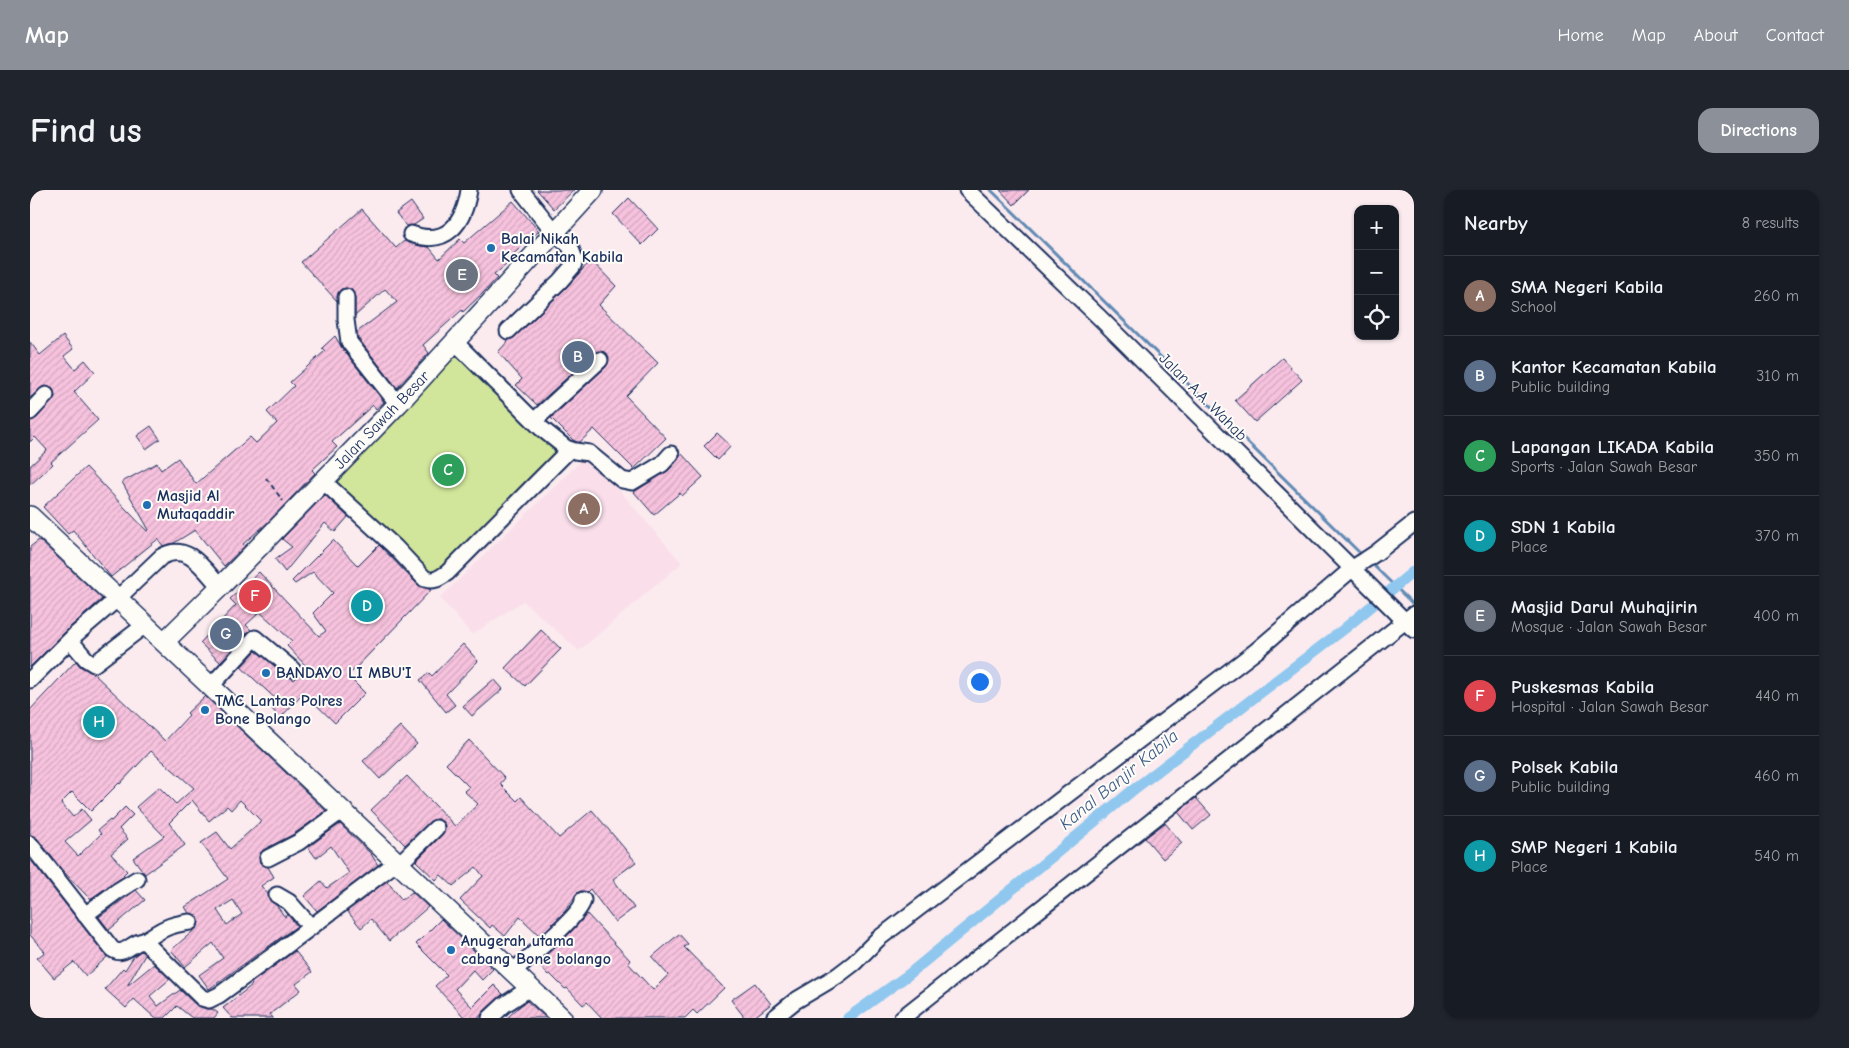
<!DOCTYPE html>
<meta charset="utf-8">
<style>
body{margin:0;font-family:"Comic Neue",sans-serif;background:#20242c;color:#f1f3f6}
.controls{position:absolute;right:15px;top:15px;display:grid;overflow:hidden;border-radius:10px;box-shadow:0 1px 4px #0004}
.controls button{width:45px;height:45px;display:grid;place-items:center;padding:0;border:0;border-bottom:1px solid #363941;background:#171b24;color:#f1f3f6;font:25px sans-serif}
.you{position:absolute;left:949px;top:491px;width:18px;height:18px;margin:-12px;border:4px solid #fff;border-radius:50%;background:#1a73e8;box-shadow:0 0 0 8px #1a73e833}
.badge{display:grid;place-items:center;width:32px;height:32px;border-radius:50%;background:#8c9099;color:#fff;font-size:16px;font-weight:700}
.pin{position:absolute;translate:-50% -50%;border:2px solid #fff;box-shadow:0 1px 5px #0006}
.list{margin:0;padding:0;list-style:none}
h2{display:flex;justify-content:space-between;align-items:center;height:65px;margin:0;padding:0 20px;font-size:21px}
h2 small{font-size:16px;font-weight:400;color:#9ea1a6}
.list li{display:grid;grid-template-columns:32px 1fr auto;gap:15px;align-items:center;box-sizing:border-box;height:80px;padding:0 20px;border-top:1px solid #363941}
.list b{display:block;font-size:19px;white-space:nowrap}
.list p{margin:0;font-size:16px;white-space:nowrap;color:#9ea1a6}
.list em{font-size:16px;font-style:normal;color:#9ea1a6}
.icon{flex:none;width:28px;height:28px;fill:none;stroke:currentColor;stroke-width:2;stroke-linecap:round;stroke-linejoin:round}
.map{position:relative;flex:none;width:1384px;height:828px;overflow:hidden;border-radius:15px}
header{display:flex;align-items:center;gap:30px;box-sizing:border-box;height:70px;padding:0 25px;background:#8c9099;color:#fff}
header strong{font-size:24px}
nav{display:flex;gap:28px;margin-inline-start:auto;font-size:18px}
.intro{display:flex;align-items:center;justify-content:space-between;box-sizing:border-box;height:120px;padding:0 30px}
h1{margin:0;font-size:35px}
.button{padding:12px 22px;border-radius:15px;background:#8c9099;color:#fff;font-size:18px;font-weight:700}
main{display:flex;gap:30px;padding:0 30px}
aside{flex:1;background:#171b24;border-radius:15px;box-shadow:0 1px 4px #0004}
.map>svg:first-child{display:block}
.built{fill:#fadfea}
.pitch{fill:#d2e69b;stroke:#768a7c}
.lines{fill:none;stroke-linecap:round;stroke-linejoin:round}
.stream{stroke:#618ab4;stroke-width:3}
.canal{stroke:#90c7ee;stroke-width:11}
.building{fill:url(#building-hatch);stroke:#1b2f5e;fill-rule:evenodd}
.minor-casing{stroke:#1b2f5e;stroke-width:19}
.major-casing{stroke:#1b2f5e;stroke-width:22}
.path{stroke:#1b2f5e;stroke-width:2;stroke-dasharray:5 4;stroke-linecap:butt}
.minor{stroke:#fdfcf7;stroke-width:15}
.major{stroke:#fdfcf7;stroke-width:19}
.poi-dot{fill:#1f6fb2;stroke:#fdfcf7;stroke-width:2}
.labels{text-anchor:middle;dominant-baseline:central;stroke-width:4;stroke-linejoin:round;paint-order:stroke}
.poi-label{font-size:16px;font-weight:bold;fill:#1b2f5e;stroke:#fdfcf7;text-anchor:start}
.street-label{font-size:16px;fill:#1b2f5e;stroke:#fdfcf7}
.water-label{font-size:18px;font-style:italic;fill:#3e5d89;stroke:#fdfcf7}
</style>
<header>
<strong>Map</strong>
<nav><a>Home</a><a>Map</a><a>About</a><a>Contact</a></nav>
</header>
<div class="intro"><h1>Find us</h1><a class="button">Directions</a></div>
<main>
<div class="map">
<svg width="1384" height="828" viewBox="0 0 1384 828">
<defs>
<pattern id="building-hatch" width="6" height="6" patternUnits="userSpaceOnUse" patternTransform="scale(1.25)"><rect width="6" height="6" fill="#f7c2dd"/><path d="M-1 1l2-2M0 6l6-6M5 7l2-2" fill="none" stroke="#d3a7c0"/></pattern>
</defs>
<rect width="100%" height="100%" fill="#fbebef"/>
<filter id="ink" filterUnits="userSpaceOnUse"><feTurbulence type="fractalNoise" baseFrequency=".02" numOctaves="2"/><feDisplacementMap in="SourceGraphic" scale="10" xChannelSelector="R" yChannelSelector="G"/><feConvolveMatrix kernelMatrix="1 2 1 2 8 2 1 2 1" color-interpolation-filters="sRGB"/></filter>
<g filter="url(#ink)">
<path class="built" d="M558 264 652 373 549 461 493 411 442 445 410 408Z"/>
<path class="pitch" d="M430 162 535 266 409 391 301 294Z"/>
<g class="lines">
<path class="stream" d="M961 0 1333 366
M1340 372 1384 415"/>
<path class="canal" d="M818 828 878 785 1103 600 1314 439 1384 381"/>
</g>
<path class="building" d="M507 0H544L524 19Z
M970 0H999L984 15Z
M599 8 628 39 612 55 583 24Z
M483 11 509 41 479 68 482 70 464 85 467 88 455 101 433 122 432 120 393 155 399 163 367 198 328 148 327 142 367 112 355 99 325 126V107L321 99 316 98 311 99 308 103 307 111 271 72 332 19 366 58 374 51 391 56 399 57 409 69 430 49 434 53Z
M381 12 393 29 384 35 376 36 366 23Z
M561 70 586 96 569 115 628 173 596 206 636 248 604 279 564 239 550 252H547L543 250 521 228 576 177 579 168 577 163 568 161 564 163 507 215 486 195 492 189 468 162 479 150 484 148 536 98Z
M33 146 43 159 34 166 45 179 55 170 65 182 44 202 68 230 21 272 23 274 0 295V276L17 260 5 247 0 252V231L7 228 25 207 23 199 14 196 0 208V152L10 165Z
M305 146 312 158 354 212 346 219 343 215 302 252 307 257 282 280 285 283 237 333 213 354 215 356 194 376 165 340 144 353 133 356 128 349 81 387 43 340 38 344 13 317 56 277 117 341 119 340 92 292 127 273 131 280 148 268 166 294 220 247 226 253 247 233 237 222 264 196 260 192 295 161 292 158Z
M1252 168 1272 190 1225 232 1205 210Z
M121 236 130 249 116 259 107 246Z
M687 243 701 256 688 270 674 256Z
M651 263 673 287 652 306 650 303 624 325 604 302 639 280 648 270Z
M295 305 318 327 305 342 295 333 255 382 245 369 262 357 252 349Z
M9 350 72 409 39 438 0 477V357Z
M303 350 328 376 349 355 388 395 401 400 318 486 335 503 305 533 274 503 250 528 242 519 249 512 211 477 226 461 264 490 277 477 257 456 262 451 230 422 216 435 221 440 190 472 170 453 206 415 200 409 229 382 289 446 296 441 283 423 303 403 283 382 265 394 262 391Z
M511 440 531 459 495 496 475 478Z
M433 454 448 471 416 504 425 515 416 522 390 490 399 483 402 486Z
M46 471 51 477 63 483 135 551 159 525 157 523 175 506 296 621 264 644 233 660 229 667 230 673 238 677 244 687 231 696 238 704 239 709 246 715 255 727 257 724 267 736 179 799 169 785 193 768 183 753 155 777 141 760 168 737 169 731 168 727 159 723 155 717 198 689 171 653 187 642 200 659 231 631 210 610 201 620 197 616 179 631 162 610 139 633 155 655 115 684 103 668 134 646 106 617 129 597 146 614 164 598 121 561 90 594 89 593 61 621 42 602 31 613 43 627 52 619 61 630 35 652 48 666 71 644 68 640 80 630 81 631 95 617 103 625 89 639 98 649 81 664 97 681 93 685 94 686 60 709 33 681 7 648 0 645V520ZM203 710 212 724 197 735 187 720Z
M464 489 473 499 442 526 433 516Z
M370 536 387 554 350 589 333 571Z
M439 550 475 588 470 594 487 611 491 607 529 648 562 620 606 672 583 689 604 718 585 732 560 699 557 702 551 701 547 703 536 720 510 746 490 727 475 746 462 735 460 738 430 710 453 686 446 677 423 696 411 685 406 690 386 671 413 644 415 636 413 632 408 629 400 631 375 655 341 620 377 586 425 636 448 614 434 601 439 597 416 574Z
M1166 608 1181 625 1163 640 1148 622Z
M1135 633 1152 653 1133 669 1115 648Z
M310 634 341 664 348 675 287 721 274 706 291 691 297 698 319 683 301 656 286 668 278 657Z
M0 669 77 767 56 786 44 772 24 788 7 768 15 762 0 745Z
M357 691 372 710 382 702 398 717 359 751 341 729 331 738 317 721Z
M106 700 115 710 79 740 69 727Z
M557 724 600 770 598 773 623 800 638 785 622 767 649 744 658 754 654 757 694 798 667 824 663 820 655 828H572L557 812 553 815 537 798 535 799 520 784 518 785 507 773 540 743Z
M411 729 463 779 452 790 443 780 425 799 442 817 464 795 473 804 454 821 449 828H435L405 796 417 785 386 754Z
M111 761 115 765 97 796 124 774 140 789 120 806 128 816 150 800 166 815 176 819H182L188 823 184 828H162L147 816 135 828H125L104 809 96 818 75 799 93 778 95 780 104 766Z
M265 761 282 782 266 794 271 800 240 824 243 828H202L193 818 222 795 221 793Z
M725 793 741 814 723 828H715L701 810Z
M497 811 516 828H477L489 817Z"/>
<g class="lines">
<g class="minor-casing">
<path id="minor" d="M937 0 1069 127 1384 440
M381 44C417 57 434 33 439 0
M316 107V130L319 152 368 214
M478 141 530 91 543 76 545 70 540 56 524 42 491 0
M425 152 511 238 536 258 545 261 559 263 592 290 602 292 632 274 641 264
M0 222 16 205
M504 231 570 170
M293 291 365 357 395 389C405 392 409 388 417 383L539 260
M40 450 56 469 64 474 115 435
M0 490 45 445 87 409 131 367C157 351 174 379 190 397
M181 496 225 448 262 479
M0 654 82 759C94 768 102 751 114 751L172 808 179 810 189 805 252 759 367 672
M238 668 269 652 313 620
M369 674 406 638
M247 705 259 712 281 737
M55 725 86 702 107 689
M114 751C132 739 138 735 160 732
M482 782C496 770 552 725 553 710
M460 828 474 815 500 798
M744 828 765 811 807 786 824 773 848 749 1226 461 1323 378 1346 363 1384 333
M872 828 1384 424"/>
</g>
<g class="major-casing">
<path id="major" d="M0 326 532 828
M134 452 190 397 368 214 563 0"/>
</g>
<path class="path" d="M236 288 253 311"/>
<use href="#minor" class="minor"/>
<use href="#major" class="major"/>
</g>
</g>
<g class="poi-dot">
<circle cx="461" cy="58" r="5"/>
<circle cx="117" cy="315" r="5"/>
<circle cx="236" cy="483" r="5"/>
<circle cx="175" cy="520" r="5"/>
<circle cx="421" cy="760" r="5"/>
</g>
<g class="labels">
<g class="poi-label">
<text x="471" y="49">Balai Nikah<tspan x="471" dy="18">Kecamatan Kabila</tspan></text>
<text x="127" y="306">Masjid Al<tspan x="127" dy="18">Mutaqaddir</tspan></text>
<text x="246" y="483">BANDAYO LI MBU'I</text>
<text x="185" y="511">TMC Lantas Polres<tspan x="185" dy="18">Bone Bolango</tspan></text>
<text x="431" y="751">Anugerah utama<tspan x="431" dy="18">cabang Bone bolango</tspan></text>
</g>
<g class="street-label">
<text transform="translate(1173 207) rotate(45)">Jalan A.A. Wahab</text>
<text transform="translate(352 230) rotate(-46)">Jalan Sawah Besar</text>
</g>
<g class="water-label">
<text transform="translate(1089 590) rotate(-39)">Kanal Banjir Kabila</text>
</g>
</g>
</svg>
<div class="controls">
<button>+</button>
<button>−</button>
<button><svg class="icon" aria-label="locate" viewBox="0 0 24 24"><circle cx="12" cy="12" r="6"/><path d="M12 2v4M12 18v4M2 12h4M18 12h4"/></svg></button>
</div>
<div class="you"></div>
<div class="pin badge" style="left:554px;top:319px;background:#8d6e63">A</div>
<div class="pin badge" style="left:548px;top:167px;background:#5c6f8a">B</div>
<div class="pin badge" style="left:418px;top:280px;background:#2e9e5b">C</div>
<div class="pin badge" style="left:337px;top:416px;background:#0f9aa8">D</div>
<div class="pin badge" style="left:432px;top:85px;background:#6b7280">E</div>
<div class="pin badge" style="left:225px;top:406px;background:#e0444e">F</div>
<div class="pin badge" style="left:196px;top:444px;background:#5c6f8a">G</div>
<div class="pin badge" style="left:69px;top:532px;background:#0f9aa8">H</div>
</div>
<aside>
<h2>Nearby<small>8 results</small></h2>
<ul class="list">
<li><span class="badge" style="background:#8d6e63">A</span><div><b>SMA Negeri Kabila</b><p>School</p></div><em>260 m</em></li>
<li><span class="badge" style="background:#5c6f8a">B</span><div><b>Kantor Kecamatan Kabila</b><p>Public building</p></div><em>310 m</em></li>
<li><span class="badge" style="background:#2e9e5b">C</span><div><b>Lapangan LIKADA Kabila</b><p>Sports · Jalan Sawah Besar</p></div><em>350 m</em></li>
<li><span class="badge" style="background:#0f9aa8">D</span><div><b>SDN 1 Kabila</b><p>Place</p></div><em>370 m</em></li>
<li><span class="badge" style="background:#6b7280">E</span><div><b>Masjid Darul Muhajirin</b><p>Mosque · Jalan Sawah Besar</p></div><em>400 m</em></li>
<li><span class="badge" style="background:#e0444e">F</span><div><b>Puskesmas Kabila</b><p>Hospital · Jalan Sawah Besar</p></div><em>440 m</em></li>
<li><span class="badge" style="background:#5c6f8a">G</span><div><b>Polsek Kabila</b><p>Public building</p></div><em>460 m</em></li>
<li><span class="badge" style="background:#0f9aa8">H</span><div><b>SMP Negeri 1 Kabila</b><p>Place</p></div><em>540 m</em></li>
</ul>
</aside>
</main>
